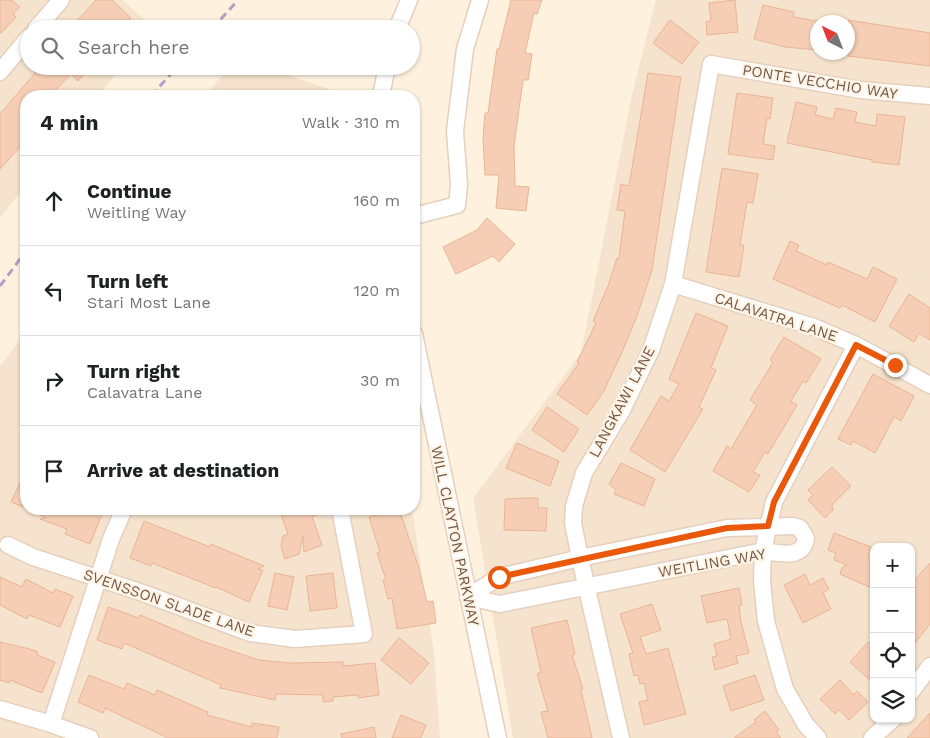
<!DOCTYPE html>
<meta charset="utf-8">
<style>
body{margin:0;font-family:"Work Sans",sans-serif;background:#f2f2f2;color:#202124}
.controls{position:absolute;right:15px;bottom:15px;display:grid;overflow:hidden;border-radius:10px;box-shadow:0 1px 4px #0004}
.controls button{width:45px;height:45px;display:grid;place-items:center;padding:0;border:0;border-bottom:1px solid #e0e0e0;background:#fff;color:#202124;font:25px sans-serif}
.compass{position:absolute;left:810px;top:15px;width:45px;height:45px;border-radius:50%;background:#fff;box-shadow:0 1px 4px #0004;rotate:318deg}
.stop{position:absolute;width:15px;height:15px;margin:-11px;border:4px solid #ea580c;border-radius:50%;background:#fff}
.stop.end{background:#ea580c;border-color:#fff;box-shadow:0 1px 5px #0008}
.list{margin:0;padding:0;list-style:none}
h2{display:flex;justify-content:space-between;align-items:center;height:65px;margin:0;padding:0 20px;font-size:21px}
h2 small{font-size:16px;font-weight:400;color:#757577}
.list li{display:grid;grid-template-columns:32px 1fr auto;gap:15px;align-items:center;box-sizing:border-box;height:90px;padding:0 20px;border-top:1px solid #e0e0e0}
.list b{display:block;font-size:19px;white-space:nowrap}
.list p{margin:0;font-size:16px;white-space:nowrap;color:#757577}
.list em{font-size:16px;font-style:normal;color:#757577}
.icon{flex:none;width:28px;height:28px;fill:none;stroke:currentColor;stroke-width:2;stroke-linecap:round;stroke-linejoin:round}
.map{position:relative;flex:none;width:930px;height:738px;overflow:hidden}
.search{position:absolute;background:#fff;box-shadow:0 1px 4px #0004;left:20px;top:20px;width:400px;height:55px;display:flex;align-items:center;gap:12px;box-sizing:border-box;padding:0 18px;border-radius:28px;color:#757577;font-size:19px}
.panel{position:absolute;background:#fff;box-shadow:0 1px 4px #0004;left:20px;top:90px;width:400px;height:425px;border-radius:20px}
.map>svg:first-child{display:block}
.residential{fill:#f6e3cd;fill-rule:evenodd}
.building{fill:#f6ceb5;stroke:#e9b494}
.lines{fill:none;stroke-linecap:round;stroke-linejoin:round}
.minor-casing{stroke:#e5cfbe;stroke-width:19}
.minor{stroke:#fff;stroke-width:16}
.rail{stroke:#b49ec7;stroke-width:3;stroke-dasharray:8 5;stroke-linecap:butt}
.route{stroke:#ea580c;stroke-width:6}
.labels{text-anchor:middle;dominant-baseline:central;stroke-width:4.5;stroke-linejoin:round;paint-order:stroke}
.street-label{font-size:15px;fill:#765645;stroke:#fff5e7}
</style>
<div class="map">
<svg width="930" height="738" viewBox="0 0 930 738">
<rect width="100%" height="100%" fill="#fef2df"/>
<path class="residential" d="M0 0H123L154 29H29V66H123L98 96H26V185L0 218Z
M656 0H930V738H513L473 498 581 353 632 95ZM818 22H848V52H818ZM874 547H911V719H874Z
M229 66H262L348 96H206Z
M26 332V509H412L434 652 440 738H0V366Z"/>
<path class="building" d="M0 0H12L20 7 13 14 16 17 0 34Z
M96 0H112L131 18 120 29H81L75 23Z
M511 0H542L537 14 534 13 525 53 532 54 528 80H523L514 146 515 186 529 187 526 211 496 208 499 175H485L483 139 485 113H488L497 49H499Z
M735 0 738 32 707 35 706 22 711 21 709 3Z
M763 5 794 12 793 17 818 21V50L785 47 754 39Z
M670 20 699 42 682 64 653 43Z
M848 20 930 33V66L848 56Z
M41 66H78L85 73 78 81 71 74 50 96H26V140L0 169V114Z
M648 73 681 77 652 270 637 316 622 352 604 391 587 415 557 394 579 363 577 362 596 323 593 321 608 286 617 258 619 259 625 211 617 210 621 184 629 186Z
M737 93 773 98 770 119 767 118 763 144 775 146 773 160 728 154Z
M796 102 817 107 815 115 833 119 836 108 857 112 855 122 876 126 877 114 905 117 899 165 872 162V160L787 143Z
M722 168 758 174 753 203 747 202 740 245H744L739 277 706 272Z
M487 218 515 244 499 262 493 256 456 274 443 247 477 230Z
M790 241 799 245 796 251 827 265 828 262 867 279 873 267 897 279 875 322 842 305 840 308 773 279Z
M909 294 930 308V340L919 333 914 342 889 326Z
M696 313 728 326 711 368 716 370 699 407 703 409 665 472 630 450 661 396 669 401 679 384 669 379Z
M784 337 821 359 806 383 803 381 791 401 797 405 768 454 765 452 753 472 760 475 749 492 713 471 727 446 731 449 757 405 750 400 773 362 770 360Z
M873 374 914 396 901 421 894 417 875 453 853 441 851 445 838 439Z
M547 407 579 429 564 452 532 430Z
M517 443 559 461 550 486 506 468Z
M621 463 655 479 644 506 614 494 616 490 609 484Z
M832 467 851 486 832 505 833 510 825 518 808 500 813 495 808 490Z
M26 470V508L11 502Z
M523 498H538V508H547L546 531 504 530 505 499Z
M27 509H89L102 514 90 544 65 534 67 529 40 519 46 518Z
M279 509H330L312 517 322 545 304 552 303 536 299 554 285 559 281 547 283 536 288 534Z
M399 509 418 565 427 602 433 601 436 623 397 629 392 598 388 599 383 580H386L377 553 380 552 369 517Z
M144 521 210 547 211 544 264 566 258 569 263 570 249 602 216 587V588L152 563 151 566 130 558Z
M834 533 871 547 868 554 874 556V563L870 572 874 575 869 587 840 574 842 568 847 565 834 560 836 553 828 550Z
M930 563V624L911 648V584Z
M275 573 294 577 287 610 268 606Z
M333 573 337 608 310 611 306 576Z
M805 574 810 585 823 578 829 589 823 593 831 609 803 623 784 585Z
M0 577 22 587 26 579 53 593 55 589 73 596 60 627 29 615 27 619 0 605Z
M739 588 742 605 739 606 741 622 749 653 736 656 738 663 715 670 712 657 717 656 714 644 731 639 727 619 707 623 701 596Z
M652 604 661 630 640 637 646 654 668 648 686 714 644 725 639 702 648 700 644 683 640 684 638 675 634 676 629 654 633 653 620 614Z
M108 607 139 618 140 615 202 641 259 660 290 663 343 662V666L375 663 379 695 358 698V695L333 697V701L323 702V695L276 694 275 700 220 688 221 685 124 643 122 649 97 640Z
M567 620 575 654 572 655 583 689 581 690 592 738H548L541 712 548 711 537 674 541 672 531 628Z
M399 638 429 663 411 684 381 660Z
M0 642 30 649 38 652 37 655 55 662 42 693 10 680 9 683 0 680Z
M868 642 874 647V684L850 662Z
M89 675 124 689 127 683 155 695 157 690 208 712 207 715 252 727V723L279 727 277 738H168L105 708 103 713 78 702Z
M755 675 764 700 731 711 723 686Z
M840 680 854 695 857 691 868 702 849 720 839 710 835 714 820 699Z
M765 711 779 730 776 732 781 738H734L756 722 754 720Z
M930 713V738H907Z
M401 715 426 725 421 738H392Z
M374 727 376 738H342L341 734Z"/>
<g class="lines">
<g class="minor-casing">
<path id="minor" d="M36 29 61 0
M397 29 409 0
M0 72 29 37
M381 96 387 66
M414 216 457 205 459 185 455 131 465 49 480 0
M673 284 814 327 856 345 930 385
M414 334 498 738
M794 526 800 528 806 538C803 560 779 553 763 551L500 604 468 597 499 577 580 558 727 528Z
M8 545 33 557 143 593 250 633 295 639 364 634 340 509
M911 692 930 666
M0 709 51 724 90 738
M51 724 111 539 124 509
M621 738 580 558 573 523 574 506 584 473 622 410 651 350 673 284 711 64 861 90 930 96
M818 738 806 725 785 689 766 621 762 581 763 551 774 502 856 345
M872 738 893 719"/>
</g>
<use href="#minor" class="minor"/>
<path class="rail" d="M212 29 238 0
M151 96 178 66
M0 286 26 251"/>
</g>
<g class="lines">
<path class="route" d="M499 577 727 528 768 526 774 502 856 345 895 365"/>
</g>
<g class="labels">
<g class="street-label">
<text transform="translate(820 82) rotate(9)">PONTE VECCHIO WAY</text>
<text transform="translate(776 317) rotate(18)">CALAVATRA LANE</text>
<text transform="translate(622 402) rotate(-62)">LANGKAWI LANE</text>
<text transform="translate(455 536) rotate(78)">WILL CLAYTON PARKWAY</text>
<text transform="translate(712 563) rotate(-10)">WEITLING WAY</text>
<text transform="translate(169 603) rotate(19)">SVENSSON SLADE LANE</text>
</g>
</g>
</svg>
<div class="controls">
<button>+</button>
<button>−</button>
<button><svg class="icon" aria-label="locate" viewBox="0 0 24 24"><circle cx="12" cy="12" r="6"/><path d="M12 2v4M12 18v4M2 12h4M18 12h4"/></svg></button>
<button><svg class="icon" aria-label="layers" viewBox="0 0 24 24"><path d="M12 4l9 5-9 5-9-5zM3 14l9 5 9-5"/></svg></button>
</div>
<svg class="compass" viewBox="-18 -18 36 36"><path d="M0-13l5 13h-10z" fill="#e53935"/><path d="M0 13l5-13h-10z" fill="#757577"/></svg>
<div class="stop" style="left:499px;top:577px"></div>
<div class="stop end" style="left:895px;top:365px"></div>
<div class="search"><svg class="icon" aria-label="search" viewBox="0 0 24 24"><circle cx="10" cy="10" r="6"/><path d="M15 15l6 6"/></svg>Search here</div>
<section class="panel">
<h2>4 min<small>Walk · 310 m</small></h2>
<ul class="list">
<li><svg class="icon" aria-label="ahead" viewBox="0 0 24 24"><path d="M12 20V5M6 11l6-6 6 6"/></svg><div><b>Continue</b><p>Weitling Way</p></div><em>160 m</em></li>
<li><svg class="icon" aria-label="left" viewBox="0 0 24 24"><path d="M17 20v-9H6M10 6l-5 5 5 5"/></svg><div><b>Turn left</b><p>Stari Most Lane</p></div><em>120 m</em></li>
<li><svg class="icon" aria-label="right" viewBox="0 0 24 24"><path d="M7 20v-9h11M14 6l5 5-5 5"/></svg><div><b>Turn right</b><p>Calavatra Lane</p></div><em>30 m</em></li>
<li><svg class="icon" aria-label="arrive" viewBox="0 0 24 24"><path d="M6 21V4h12l-3 4 3 4H6"/></svg><div><b>Arrive at destination</b></div></li>
</ul>
</section>
</div>
